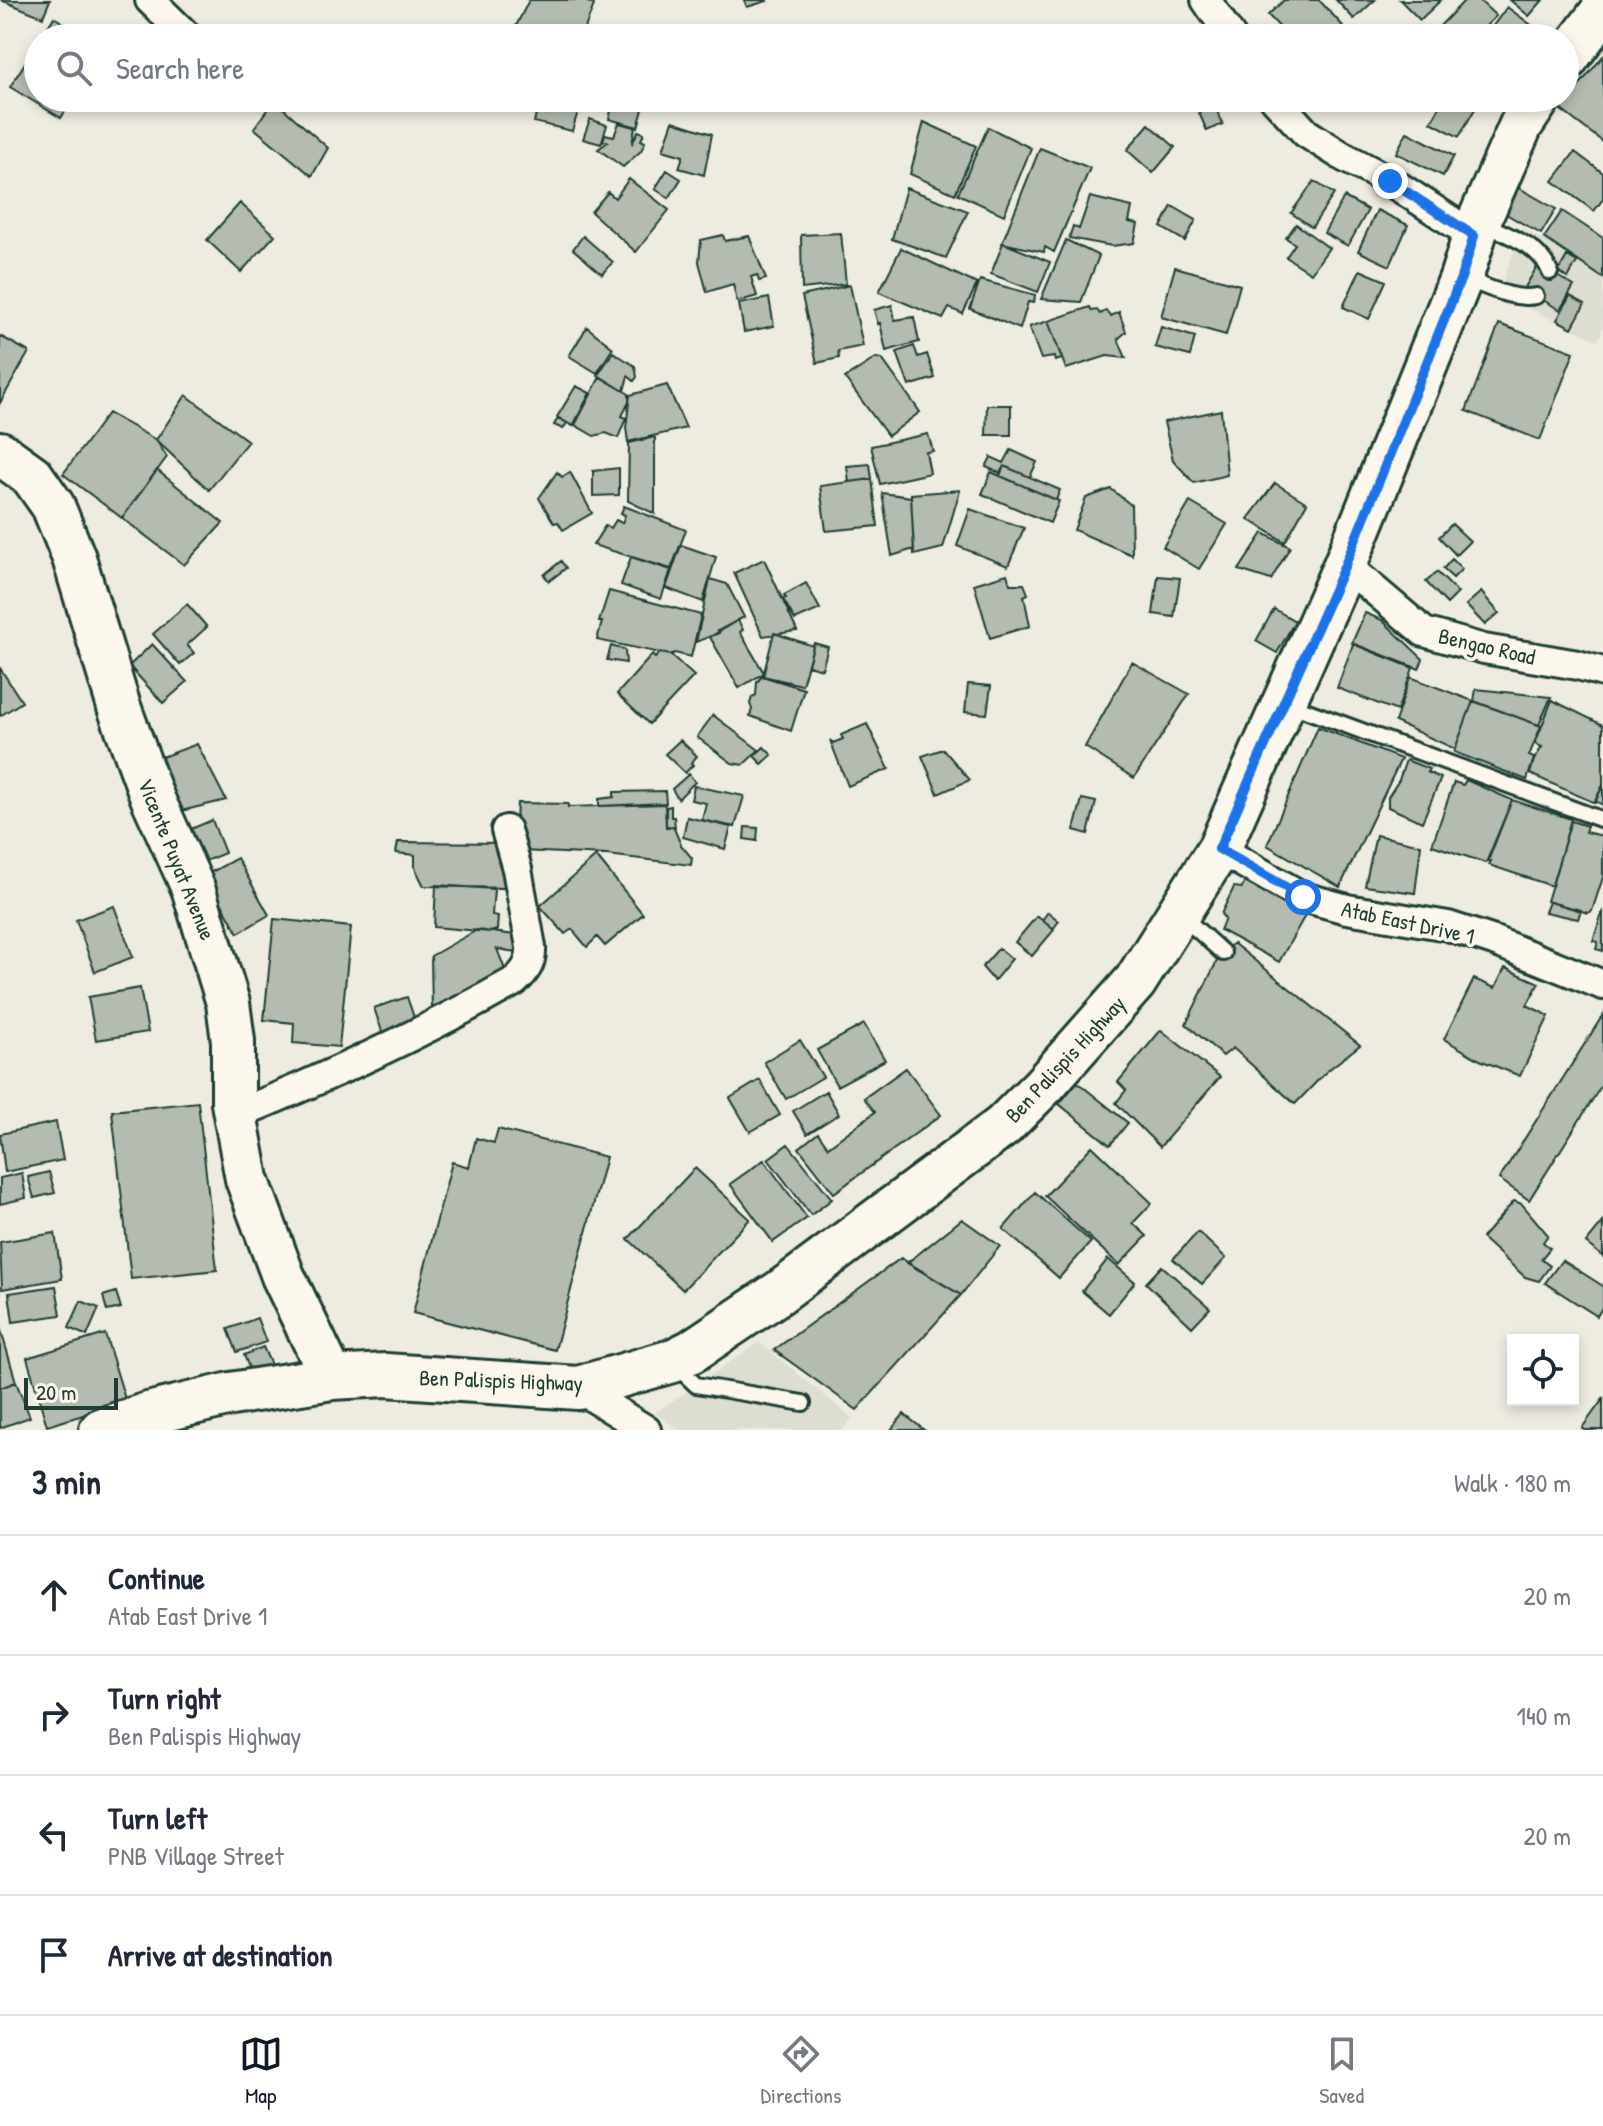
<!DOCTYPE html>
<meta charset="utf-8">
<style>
body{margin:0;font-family:"Patrick Hand",sans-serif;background:#f2f2f3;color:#1f2937}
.controls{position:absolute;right:24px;bottom:24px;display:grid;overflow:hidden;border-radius:0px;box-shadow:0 4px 12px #0003}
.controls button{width:72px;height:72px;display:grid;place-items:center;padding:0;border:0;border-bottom:2px solid #e0e1e3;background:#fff;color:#1f2937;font:40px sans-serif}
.scale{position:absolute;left:24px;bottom:20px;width:94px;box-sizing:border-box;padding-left:8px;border:4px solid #1f3d34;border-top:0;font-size:22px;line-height:28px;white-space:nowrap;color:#1f3d34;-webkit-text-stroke:6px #fbf7ec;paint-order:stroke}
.stop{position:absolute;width:24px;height:24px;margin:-18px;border:6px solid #1a73e8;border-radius:50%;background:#fff}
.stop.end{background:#1a73e8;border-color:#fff;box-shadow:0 2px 8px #0008}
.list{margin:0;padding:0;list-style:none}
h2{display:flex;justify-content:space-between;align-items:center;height:104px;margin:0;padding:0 32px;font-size:34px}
h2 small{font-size:26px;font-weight:400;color:#747a83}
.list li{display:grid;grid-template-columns:52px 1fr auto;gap:24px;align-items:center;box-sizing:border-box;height:120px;padding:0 32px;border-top:2px solid #e0e1e3}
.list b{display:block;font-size:30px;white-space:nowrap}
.list p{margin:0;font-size:26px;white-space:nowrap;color:#747a83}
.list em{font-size:26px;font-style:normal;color:#747a83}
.icon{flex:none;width:44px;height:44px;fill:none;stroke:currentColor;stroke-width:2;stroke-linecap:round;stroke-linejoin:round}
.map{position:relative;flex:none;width:1603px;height:1430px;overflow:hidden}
.search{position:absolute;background:#fff;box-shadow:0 4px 12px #0003;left:24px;right:24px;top:24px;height:88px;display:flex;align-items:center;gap:20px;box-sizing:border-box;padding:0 28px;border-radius:44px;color:#747a83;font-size:30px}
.sheet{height:584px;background:#fff}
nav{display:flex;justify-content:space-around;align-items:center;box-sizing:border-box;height:112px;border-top:2px solid #e0e1e3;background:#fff;font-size:22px;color:#747a83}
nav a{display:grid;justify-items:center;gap:4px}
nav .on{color:#111827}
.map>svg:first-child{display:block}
.built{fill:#ddddd2}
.building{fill:#b4bbb0;stroke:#1f3d34;stroke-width:2}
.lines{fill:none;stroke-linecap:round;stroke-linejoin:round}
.lane-casing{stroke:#1f3d34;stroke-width:20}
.street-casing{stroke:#1f3d34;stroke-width:34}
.primary-casing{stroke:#1f3d34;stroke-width:48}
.lane{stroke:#fbf7ec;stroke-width:14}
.street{stroke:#fbf7ec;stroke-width:28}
.primary{stroke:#fbf7ec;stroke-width:42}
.route{stroke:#1a73e8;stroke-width:10}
.labels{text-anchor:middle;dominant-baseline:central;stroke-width:7;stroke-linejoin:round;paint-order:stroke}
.street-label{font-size:22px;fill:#1f3d34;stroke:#fbf7ec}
</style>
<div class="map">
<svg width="1603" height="1430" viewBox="0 0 1603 1430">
<rect width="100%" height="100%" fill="#eeece1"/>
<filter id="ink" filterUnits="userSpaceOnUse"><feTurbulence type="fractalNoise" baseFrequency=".0125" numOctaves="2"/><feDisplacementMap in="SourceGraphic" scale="16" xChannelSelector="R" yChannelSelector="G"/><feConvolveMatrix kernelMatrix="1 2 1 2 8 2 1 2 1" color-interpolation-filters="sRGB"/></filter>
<g filter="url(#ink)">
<path class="built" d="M1522 229 1603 271V327L1599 341 1498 294Z
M759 1342 852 1418 843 1430H678L655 1413Z"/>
<path class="building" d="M1 0H50L43 17Z
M529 0H584L594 5 581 38H538L516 26Z
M744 0H766L767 1 747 7Z
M1284 0H1319L1343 26 1329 38H1290L1268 15Z
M1336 0H1375L1354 19Z
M1400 0H1441L1420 20Z
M1465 0H1479L1496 16 1474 38H1443L1436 30Z
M1510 0H1543L1529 16Z
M1507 7 1534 27 1526 38H1484Z
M54 17 87 38H41Z
M38 42V98H73L61 118 10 87Z
M1603 56V142L1560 109Z
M540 98H567L581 102 572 131 534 122Z
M614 98 644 106 638 127 609 119Z
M902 98H934L928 108Z
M1445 98H1463L1476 107 1459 137 1431 122Z
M1212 99 1223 124 1207 131 1196 106Z
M274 100 328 148 312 176 254 128Z
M590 119 607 125 601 144 583 139Z
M673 121 712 134 704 175 679 168 683 156 663 150Z
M924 122 976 146 955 194 910 174Z
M619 123 635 127 632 144 638 131 644 133 641 140 645 142 641 151 623 167 598 149 608 142 603 141 605 134 614 136Z
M1149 124 1175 147 1153 173 1127 150Z
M988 127 1031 148 1004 215 958 194Z
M1407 132 1454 156 1443 176 1396 153Z
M1040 148 1090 168 1054 252 1045 247 1044 252 1002 243Z
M1575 152 1603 173V199L1594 211 1553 181Z
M667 170 681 179 669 198 655 189Z
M629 179 669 210 636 252 591 212 608 192 615 198Z
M1314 181 1334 194 1312 227 1291 213Z
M1514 185 1556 209 1541 234 1499 210Z
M906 188 968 211 946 258 892 239Z
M1090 197 1132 207 1129 222 1138 224 1134 243 1112 246 1069 238 1073 226 1079 229Z
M1344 197 1368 210 1348 246 1324 233Z
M240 203 275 235 241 272 207 240Z
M1172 206 1196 220 1185 241 1161 227Z
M1377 210 1408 225 1390 266 1358 251Z
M1562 211 1603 238V278L1544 238Z
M1296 224 1329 248 1311 273 1286 257 1295 244 1286 238Z
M841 233 846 284 802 289 801 235Z
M723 235 725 241 749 236 766 279 759 281 757 275 751 277 757 296 737 302 733 284 707 292 699 262 701 240Z
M583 236 613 262 602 274 573 249Z
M1066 240 1099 256 1081 302 1041 299Z
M1003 243 1050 262 1038 292 991 274Z
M901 248 977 284 963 314 949 308 943 319 879 292Z
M1567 256 1577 262 1568 278 1558 272Z
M1538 265 1574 286 1560 310 1524 289Z
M1175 267 1240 285 1226 335 1161 317Z
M1360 270 1386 281 1369 319 1343 307Z
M980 280 1035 295 1034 303 1028 302 1020 329 970 309Z
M850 285 863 346 838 351 839 358 817 363 802 296Z
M1570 296 1585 304 1572 328 1557 320Z
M769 298 774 326 744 332 739 304Z
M892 305 895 320 914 317 919 342 886 351 880 323 878 324 874 310Z
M1090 307 1092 311 1097 310 1100 314 1106 311 1111 316 1119 312 1126 332 1118 339 1126 358 1107 356 1066 369 1048 321Z
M1048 321 1062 359 1055 361 1054 357 1041 359 1029 327Z
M1499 324 1574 352 1540 440 1466 411Z
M587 327 613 348 597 373 569 356Z
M1161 327 1195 337 1190 356 1155 347Z
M0 336 29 352 0 403Z
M914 346 918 357 927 354 935 378 909 386 897 352Z
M613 352 635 366 637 377 634 381 628 376 624 391 598 375Z
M876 358 882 359 920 412 888 436 845 378Z
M600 377 629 394V402L622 416 626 418 618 438 606 433 594 436 575 425Z
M667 385 686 428 628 442 626 428 630 395Z
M576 386 590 393 573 426 557 417Z
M186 395 248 441 209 490 156 440Z
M987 405H1011V435H986Z
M1221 410 1227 475 1194 483 1173 460 1164 422Z
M108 413 156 440 167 457 122 518 63 474Z
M558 418 567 423 563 429 554 425Z
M928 434 933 451 926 452 930 473 880 484 871 446Z
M655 437V514L628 501 629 443Z
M1011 450 1037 462 1030 477 1004 466 1000 473 986 467 991 457 1004 463Z
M870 464 872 479 849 482 847 466Z
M1004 466 1060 490 1056 500 1000 476Z
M619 468V495L593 496V471Z
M157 470 223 523 184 565 122 518Z
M557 472 562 477 570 472 592 513 563 530 558 522 554 523 539 498Z
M991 472 1059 501 1050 523 982 494Z
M872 479 878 526 826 531 820 486Z
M1275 483 1307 503 1285 542 1248 519Z
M1111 489 1131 505 1132 555 1074 530 1086 498Z
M960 490 943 548 914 555 911 494Z
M882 493 911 497 914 549 892 556Z
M1190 502 1227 524 1199 569 1163 547Z
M624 506 686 530 671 569 593 545 605 526 611 528 616 520 622 523 625 515 621 513Z
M970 509 1024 528 1008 566 957 546Z
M1452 524 1470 541 1456 555 1439 537Z
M1263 533 1290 547 1271 580 1239 570Z
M681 545 716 557 703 602 666 588Z
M631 557 671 570 661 599 621 585Z
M764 559 797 631 763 636 734 573Z
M1452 559 1462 569 1453 578 1443 569Z
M561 561 566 568 549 581 544 575Z
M1437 572 1458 593 1447 604 1426 582Z
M1007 574 1010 584H1024L1028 594 1024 596 1030 626 990 638 974 584Z
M1158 576 1180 578 1174 617 1153 614Z
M710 579 727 584 744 617 718 631 719 633 696 642Z
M806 583 820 609 795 620 783 599 786 598 784 595Z
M609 591 701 615 691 657 675 653 670 655 597 640 602 622H599Z
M1481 592 1499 613 1485 625 1466 605Z
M187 604 207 627 187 645 194 653 180 665 153 634Z
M1274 609 1295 621 1277 653 1256 641Z
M1365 613 1382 620 1423 659 1419 669 1352 643Z
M738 620 743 630 740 632 764 673 739 688 710 637Z
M774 633 813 646 802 685 763 676Z
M814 643 828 647 822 669 808 665Z
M152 644 187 682 163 703 129 666Z
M1353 644 1413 668 1397 711 1337 688Z
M611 646 625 650 626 663 607 660Z
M660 653 671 655 694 676 649 724 617 694 652 655 655 658Z
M1132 662 1189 694 1134 778 1085 747Z
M0 668 22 702 0 716Z
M762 676 804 689 791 731 750 716 752 709 750 704 752 697 756 695 757 682Z
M1410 677 1473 701 1455 749 1395 722Z
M968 684 991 686 987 714 965 712Z
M1476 689 1551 697 1539 725 1474 701Z
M1552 700 1603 725V785L1595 803 1530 774 1534 760 1542 747 1535 744Z
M1473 701 1541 726 1529 756 1534 758 1527 780 1454 752Z
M713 715 759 750 743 765 732 763 697 737Z
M867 724 889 769 848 786 830 740 833 743 843 739 841 735Z
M1318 727 1401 759 1340 887 1267 845Z
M680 740 697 756 691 763 693 765 685 773 665 754Z
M197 744 226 800 181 811 159 758Z
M764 747 772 755 762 764 754 756Z
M943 749 970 780 938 794 922 756Z
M1406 760 1429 769 1427 772 1441 778 1422 822 1388 807V797L1399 780Z
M689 774 695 782 678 799 672 789Z
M1466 780 1512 800 1486 863 1432 845 1454 782 1463 785Z
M1603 785V805L1595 801Z
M694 786 744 796 735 827 702 820 706 803 691 800Z
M665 791 666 803 599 806V799L614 797V792Z
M1082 799 1096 802 1088 834 1074 830Z
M1512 800 1571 819 1552 886 1489 865 1491 861H1488Z
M517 803 568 804V807L665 804 666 827 673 826 681 845 692 858 691 865 607 855 521 851 520 822H516Z
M671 806V817H674L675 828 666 826V807Z
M687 817 731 827 725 849 683 837Z
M212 820 225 853 198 864 184 832Z
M1571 821 1587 826 1585 832 1603 836V877L1592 911 1588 913 1547 901Z
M745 827 758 828 757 841 744 839Z
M1376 835 1421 845 1415 893 1365 886Z
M398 842 506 843V888L424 886 415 868V855L396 853Z
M596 856 643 914 605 946 597 937 587 947 572 929 565 934 540 906Z
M237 858 269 915 238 933 206 875Z
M1246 878 1307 912 1279 962 1220 930 1225 919 1221 914 1234 887 1242 888Z
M436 885 494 889 492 915 498 916 497 930 491 932 434 927Z
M1549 902 1581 910 1578 919 1545 912Z
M114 906 133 957 95 972 76 920Z
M1603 910V951L1596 949 1598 942 1593 941Z
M1048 912 1059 921 1053 929 1042 920Z
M1037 916 1054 930 1032 956 1015 942Z
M274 919 351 927 339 1047 293 1043 294 1023 264 1020Z
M477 930 515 935 516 952 497 949 506 972 432 1013 431 956Z
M1233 943 1360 1045 1327 1071 1295 1104 1233 1048 1223 1056 1186 1024 1218 959Z
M999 948 1012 959 994 981 982 967Z
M1505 968 1539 983 1527 1005 1549 1016 1520 1076 1480 1060 1444 1039 1474 979 1495 988Z
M140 988 148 1032 96 1040 88 997Z
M407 997 418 1029 385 1040 374 1008Z
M1603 1015V1083L1529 1200 1499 1179Z
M864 1024 885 1060 837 1086 817 1050Z
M1161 1030 1220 1077 1160 1147 1116 1103 1126 1090 1118 1082Z
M800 1040 823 1077 786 1099 764 1062Z
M906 1068 941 1115 834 1193 799 1148 818 1133 828 1147 875 1112 864 1098Z
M760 1080 780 1115 750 1132 730 1098Z
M1077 1082 1128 1123 1110 1145 1059 1104Z
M826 1091 839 1114 807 1134 793 1111Z
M198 1102 217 1270 131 1279 112 1111Z
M56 1122 63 1160 5 1172 0 1134Z
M498 1129 606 1157 555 1350 413 1313 452 1162 469 1167 476 1138 494 1143Z
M788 1144 832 1199 811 1215 768 1159Z
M1092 1146 1152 1203 1133 1223 1147 1236 1119 1265 1045 1196Z
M764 1160 807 1218 773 1242 730 1184Z
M695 1168 750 1219 683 1290 628 1239Z
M49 1172 55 1193 34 1198 28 1177Z
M22 1173 26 1198 0 1204V1178Z
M1035 1192 1091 1242 1059 1278 1003 1229Z
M1514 1201 1522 1204 1548 1235 1543 1242 1550 1248 1541 1259 1550 1266 1539 1281 1525 1277 1482 1238Z
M962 1219 1000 1246 961 1295 907 1263Z
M1603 1222V1257L1586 1243Z
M1198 1232 1226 1258 1202 1284 1173 1259Z
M55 1233 62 1279 2 1289 0 1242Z
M901 1258 961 1295 857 1410 774 1350Z
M1108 1259 1135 1282 1109 1314 1082 1291Z
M1562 1260 1603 1286V1306L1597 1316 1545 1283Z
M1162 1266 1210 1308 1192 1327 1146 1283Z
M56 1286 61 1315 13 1322 9 1293Z
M116 1292 121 1308 107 1311 103 1296Z
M81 1301 99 1308 87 1336 69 1328Z
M257 1318 266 1342 237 1352 228 1329Z
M0 1327 16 1382 0 1388Z
M105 1334 126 1402 47 1426 27 1358Z
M263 1347 271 1365 251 1373 244 1355Z
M16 1382 30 1417 0 1428V1388Z
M1603 1399V1430H1584L1582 1428Z
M904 1414 924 1430H891Z"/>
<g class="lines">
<g class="lane-casing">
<path id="lane" d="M1482 223C1506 235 1540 245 1550 272
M1465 279C1486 286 1514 301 1536 296
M1286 703 1603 820
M1181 915 1223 953
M675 1365 696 1385 803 1403"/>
</g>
<g class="street-casing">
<path id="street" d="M150 0 189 38
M1206 0 1232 38
M1274 98 1306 133 1344 157 1390 181 1474 236
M1345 565 1424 632 1484 649 1578 665 1603 672
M1219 849 1303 897 1347 909 1448 926 1494 941 1603 985
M235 1115C331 1076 425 1032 515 981 526 971 532 962 531 947L517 869 506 830
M578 1388 646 1430"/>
</g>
<g class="primary-casing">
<path id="primary" d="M1565 61 1603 10
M0 453 32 476 53 506 74 558 119 707 152 797 193 888 228 1003 233 1041V1103L247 1179 283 1276 332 1378
M101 1430 148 1414 231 1394 332 1378 386 1375 578 1388 672 1361 692 1351 780 1292 1003 1126 1044 1085 1135 982 1219 849 1345 565 1461 278 1479 221 1521 125 1539 98"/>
</g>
<use href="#lane" class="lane"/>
<use href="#street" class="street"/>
<use href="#primary" class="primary"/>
</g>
</g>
<g class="lines" filter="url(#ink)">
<path class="route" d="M1303 897 1219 849 1345 565 1461 278 1474 236 1390 181"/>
</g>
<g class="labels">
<g class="street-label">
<text transform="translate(1487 646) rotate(13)">Bengao Road</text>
<text transform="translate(177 859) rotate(68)">Vicente Puyat Avenue</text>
<text transform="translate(1408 922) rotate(12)">Atab East Drive 1</text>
<text transform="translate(1065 1059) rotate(-47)">Ben Palispis Highway</text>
<text transform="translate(501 1380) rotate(2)">Ben Palispis Highway</text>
</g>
</g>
</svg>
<div class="controls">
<button><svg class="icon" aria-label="locate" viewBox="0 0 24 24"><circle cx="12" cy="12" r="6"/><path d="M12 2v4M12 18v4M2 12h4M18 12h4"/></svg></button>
</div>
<div class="scale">20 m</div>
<div class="stop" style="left:1303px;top:897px"></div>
<div class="stop end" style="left:1390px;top:181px"></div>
<div class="search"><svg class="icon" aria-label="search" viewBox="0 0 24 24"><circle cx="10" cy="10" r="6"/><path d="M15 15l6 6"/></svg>Search here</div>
</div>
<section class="sheet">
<h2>3 min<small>Walk · 180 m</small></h2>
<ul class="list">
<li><svg class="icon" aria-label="ahead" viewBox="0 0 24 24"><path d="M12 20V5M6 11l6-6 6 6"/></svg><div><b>Continue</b><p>Atab East Drive 1</p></div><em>20 m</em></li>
<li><svg class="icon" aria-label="right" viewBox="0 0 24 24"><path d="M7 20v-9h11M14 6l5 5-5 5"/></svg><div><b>Turn right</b><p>Ben Palispis Highway</p></div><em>140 m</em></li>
<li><svg class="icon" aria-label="left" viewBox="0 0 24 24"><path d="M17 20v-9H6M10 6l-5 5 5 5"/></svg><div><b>Turn left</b><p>PNB Village Street</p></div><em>20 m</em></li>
<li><svg class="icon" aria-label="arrive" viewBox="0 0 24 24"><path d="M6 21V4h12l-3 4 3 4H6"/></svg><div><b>Arrive at destination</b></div></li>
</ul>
</section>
<nav>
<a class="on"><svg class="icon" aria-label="map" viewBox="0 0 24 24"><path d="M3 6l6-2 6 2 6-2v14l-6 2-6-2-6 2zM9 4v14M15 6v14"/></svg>Map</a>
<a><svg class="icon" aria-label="directions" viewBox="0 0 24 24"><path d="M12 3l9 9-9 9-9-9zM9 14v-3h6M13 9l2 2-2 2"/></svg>Directions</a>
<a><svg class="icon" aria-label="saved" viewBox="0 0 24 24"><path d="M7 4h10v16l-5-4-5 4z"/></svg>Saved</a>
</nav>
